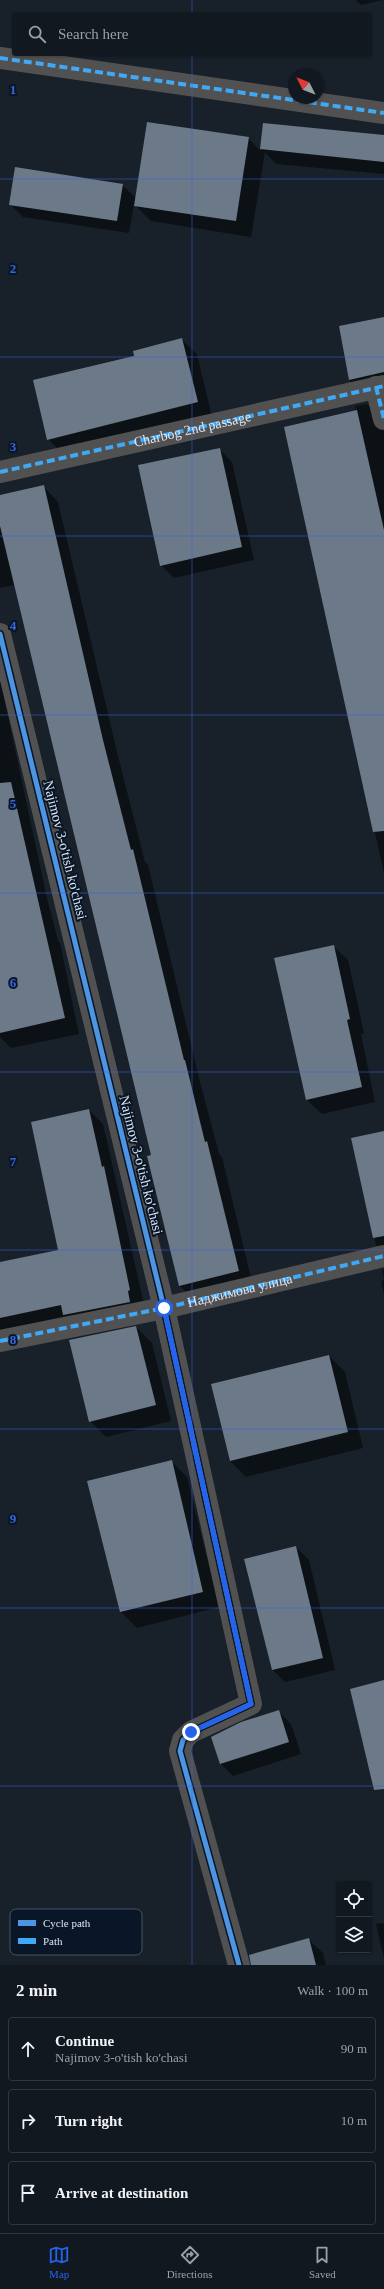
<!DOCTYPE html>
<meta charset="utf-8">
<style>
body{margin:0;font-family:Georgia,serif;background:#1b2129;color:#f1f3f6}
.controls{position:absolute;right:12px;bottom:12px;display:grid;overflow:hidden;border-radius:4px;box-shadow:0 1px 3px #0004}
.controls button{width:36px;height:36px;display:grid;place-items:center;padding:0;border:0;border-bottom:1px solid #31373e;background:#121820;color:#f1f3f6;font:20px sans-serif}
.compass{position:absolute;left:288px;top:68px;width:36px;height:36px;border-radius:50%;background:#121820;box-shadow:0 1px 3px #0004;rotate:312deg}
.stop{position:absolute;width:12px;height:12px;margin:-9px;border:3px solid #2563eb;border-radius:50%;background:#fff}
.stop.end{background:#2563eb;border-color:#fff;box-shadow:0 1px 4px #0008}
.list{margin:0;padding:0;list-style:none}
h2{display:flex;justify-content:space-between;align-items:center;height:52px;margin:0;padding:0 16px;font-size:17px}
h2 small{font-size:13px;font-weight:400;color:#9ca0a5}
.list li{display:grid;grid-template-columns:26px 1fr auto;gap:12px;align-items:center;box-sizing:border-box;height:64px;margin:0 8px 8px;padding:0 8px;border:1px solid #31373e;border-radius:4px}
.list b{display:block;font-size:15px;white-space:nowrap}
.list p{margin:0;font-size:13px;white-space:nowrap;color:#9ca0a5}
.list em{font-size:13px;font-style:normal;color:#9ca0a5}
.icon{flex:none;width:22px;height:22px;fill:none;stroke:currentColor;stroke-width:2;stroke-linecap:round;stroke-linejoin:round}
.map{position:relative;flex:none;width:384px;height:1965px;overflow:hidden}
.search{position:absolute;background:#121820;box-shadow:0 1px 3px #0004;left:12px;right:12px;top:12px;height:44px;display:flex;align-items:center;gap:10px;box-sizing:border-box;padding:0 14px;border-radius:4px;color:#9ca0a5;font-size:15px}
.sheet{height:268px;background:#121820}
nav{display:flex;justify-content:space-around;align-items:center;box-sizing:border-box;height:56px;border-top:1px solid #31373e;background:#121820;font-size:11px;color:#9ca0a5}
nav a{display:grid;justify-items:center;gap:2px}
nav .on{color:#2563eb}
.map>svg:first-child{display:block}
.shadow{fill:#0007}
.building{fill:#6c7989}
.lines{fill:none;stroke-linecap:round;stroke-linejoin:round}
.street{stroke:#525152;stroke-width:22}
.quiet{stroke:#3fa9f5;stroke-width:4;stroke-dasharray:8 4;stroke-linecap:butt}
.cycleway-casing{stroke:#081627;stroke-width:8}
.cycleway{stroke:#4d94e3;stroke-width:5}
.route{stroke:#2563eb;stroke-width:5}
.grid{fill:none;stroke:#3a65dc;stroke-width:1;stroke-opacity:0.55}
.labels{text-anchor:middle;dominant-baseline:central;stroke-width:4;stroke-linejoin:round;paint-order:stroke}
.street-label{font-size:14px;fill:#dce6f3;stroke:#081627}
.key{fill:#081627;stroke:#485464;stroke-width:1}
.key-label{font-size:11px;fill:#dce6f3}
.grid-label{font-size:13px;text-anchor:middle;font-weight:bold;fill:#3a65dc;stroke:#081627;stroke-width:4;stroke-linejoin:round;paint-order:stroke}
</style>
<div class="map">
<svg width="384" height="1965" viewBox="0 0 384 1965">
<rect width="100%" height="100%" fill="#18202a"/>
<path class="shadow" d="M356 0H383L361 5Z
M264 124 384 136V174L276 164 265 152 251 237 151 221 134 204 129 233 23 217 10 204 122 185 136 198 248 138 261 151Z
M384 318V392L365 396 350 381 340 327Z
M182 340 197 354 212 417 63 454 48 439 135 356Z
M367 404 382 419 384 425V873L285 428 356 412 355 406Z
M219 449 232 462 254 560 174 578 161 565Z
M43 486 58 502 118 756 145 862 148 865 198 1074 219 1154 222 1157 253 1286 195 1301 179 1285 152 1156 14 585 0 588V496Z
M0 679 46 894 58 941 60 943 79 1034 11 1048 0 1037Z
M333 946 348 960 364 1033 361 1034 375 1102 322 1114 307 1100Z
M89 1110 103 1124 144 1304 0 1335V1263L59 1250Z
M384 1132V1253L376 1245 352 1139Z
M384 1269V1295L381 1281 384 1280 382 1270Z
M136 1327 152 1343 171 1421 106 1437 90 1421Z
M329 1356 345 1372 363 1448 246 1477 230 1461Z
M171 1461 187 1477 219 1607 137 1628 121 1612Z
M296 1547 309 1560 335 1670 285 1682 273 1670 245 1560Z
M278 1711 291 1724 301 1754 233 1776 221 1764 212 1737Z
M384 1923V1959L376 1924Z
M308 1939 323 1953 326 1965H252Z"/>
<path class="building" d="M147 122 249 137 236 221 134 206Z
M263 123 384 135V162L260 149Z
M15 167 123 184 117 221 9 205Z
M384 317V372L349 380 339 326Z
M182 338 198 402 47 440 33 380 134 356 133 351Z
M357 410 384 530V831L373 832 284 427Z
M220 448 242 547 160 566 138 465Z
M44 485 103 740 131 850 133 849 184 1060H185L205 1142 207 1141 239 1271 179 1286 147 1156 151 1155 0 526V495Z
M11 782 65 1018 0 1033V783Z
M334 945 350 1019 347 1020 362 1087 306 1100 274 958Z
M89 1109 102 1167 104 1166 130 1290 128 1291 130 1302 63 1315 61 1305 0 1318V1262L58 1250 31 1122Z
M384 1131V1236L373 1238 351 1138Z
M136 1326 156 1405 89 1422 69 1340Z
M329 1355 348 1432 230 1461 211 1384Z
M172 1460 203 1592 120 1612 87 1481Z
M296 1546 323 1658 272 1670 244 1559Z
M384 1680V1789L374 1790 350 1689Z
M279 1710 289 1742 220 1764 211 1737 241 1722Z
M309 1938 316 1965H251L249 1955Z"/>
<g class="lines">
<g class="street">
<path d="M0 58 384 113"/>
<path d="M376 387 384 419"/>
<path id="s1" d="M0 472 384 386"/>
<path d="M0 634 164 1308 251 1704 191 1732 183 1740 180 1751 239 1965"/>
<path id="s2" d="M0 1341 164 1308 384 1256"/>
</g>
<path class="quiet" d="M0 58 384 113
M376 387 384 419
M0 472 384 386
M0 1341 164 1308 384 1256"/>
<g class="cycleway-casing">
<path id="cycleway" d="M0 634 164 1308 251 1704 191 1732 183 1740 180 1751 239 1965"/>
</g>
<use href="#cycleway" class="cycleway"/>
</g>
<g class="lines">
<path class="route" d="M164 1308 251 1704 191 1732"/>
</g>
<path class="grid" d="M192 0V14M192 54V1965M0 179H384M0 357H384M0 536H384M0 715H384M0 893H384M0 1072H384M0 1250H384M0 1429H384M0 1608H384M0 1786H384"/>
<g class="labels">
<g class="street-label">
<text stroke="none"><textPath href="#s1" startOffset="197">Charbog 2nd passage</textPath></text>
<text transform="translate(65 850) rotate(76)">Najimov 3-o'tish ko'chasi</text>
<text transform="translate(141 1165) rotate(76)">Najimov 3-o'tish ko'chasi</text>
<text stroke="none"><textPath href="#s2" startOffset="245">Наджимова улица</textPath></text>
</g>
</g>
<rect x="10" y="1909" width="132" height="46" rx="6" class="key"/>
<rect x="18" y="1920" width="18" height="6" fill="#4d94e3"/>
<rect x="18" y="1938" width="18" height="6" fill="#3fa9f5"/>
<g class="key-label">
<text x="43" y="1927">Cycle path</text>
<text x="43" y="1945">Path</text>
</g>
<g class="grid-label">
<text x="13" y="94">1</text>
<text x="13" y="273">2</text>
<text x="13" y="451">3</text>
<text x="13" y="630">4</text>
<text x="13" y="808">5</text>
<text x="13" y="987">6</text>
<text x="13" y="1166">7</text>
<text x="13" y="1344">8</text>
<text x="13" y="1523">9</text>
</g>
</svg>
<div class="controls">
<button><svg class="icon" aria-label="locate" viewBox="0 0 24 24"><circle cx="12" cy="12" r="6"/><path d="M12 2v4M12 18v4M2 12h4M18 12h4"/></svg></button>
<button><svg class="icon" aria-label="layers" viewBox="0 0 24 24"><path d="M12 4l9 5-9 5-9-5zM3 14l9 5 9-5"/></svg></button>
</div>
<svg class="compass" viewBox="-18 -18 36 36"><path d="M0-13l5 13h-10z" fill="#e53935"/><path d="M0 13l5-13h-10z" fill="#9ca0a5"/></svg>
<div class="stop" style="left:164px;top:1308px"></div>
<div class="stop end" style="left:191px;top:1732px"></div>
<div class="search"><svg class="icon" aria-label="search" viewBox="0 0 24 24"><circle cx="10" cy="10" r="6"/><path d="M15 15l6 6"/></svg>Search here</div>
</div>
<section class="sheet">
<h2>2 min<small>Walk · 100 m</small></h2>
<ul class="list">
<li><svg class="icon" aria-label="ahead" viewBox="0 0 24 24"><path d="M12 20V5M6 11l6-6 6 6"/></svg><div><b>Continue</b><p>Najimov 3-o'tish ko'chasi</p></div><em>90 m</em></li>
<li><svg class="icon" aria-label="right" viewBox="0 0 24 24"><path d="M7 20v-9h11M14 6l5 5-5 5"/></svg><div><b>Turn right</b></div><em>10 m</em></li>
<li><svg class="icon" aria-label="arrive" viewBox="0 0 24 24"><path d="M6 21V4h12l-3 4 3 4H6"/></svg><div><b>Arrive at destination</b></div></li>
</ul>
</section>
<nav>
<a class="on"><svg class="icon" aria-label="map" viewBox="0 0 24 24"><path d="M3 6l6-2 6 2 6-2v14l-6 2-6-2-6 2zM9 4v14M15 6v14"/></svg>Map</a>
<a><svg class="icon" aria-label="directions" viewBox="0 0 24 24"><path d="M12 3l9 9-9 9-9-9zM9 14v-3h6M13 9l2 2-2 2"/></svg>Directions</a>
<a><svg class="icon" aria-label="saved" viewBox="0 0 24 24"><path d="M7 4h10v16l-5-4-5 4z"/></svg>Saved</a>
</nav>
